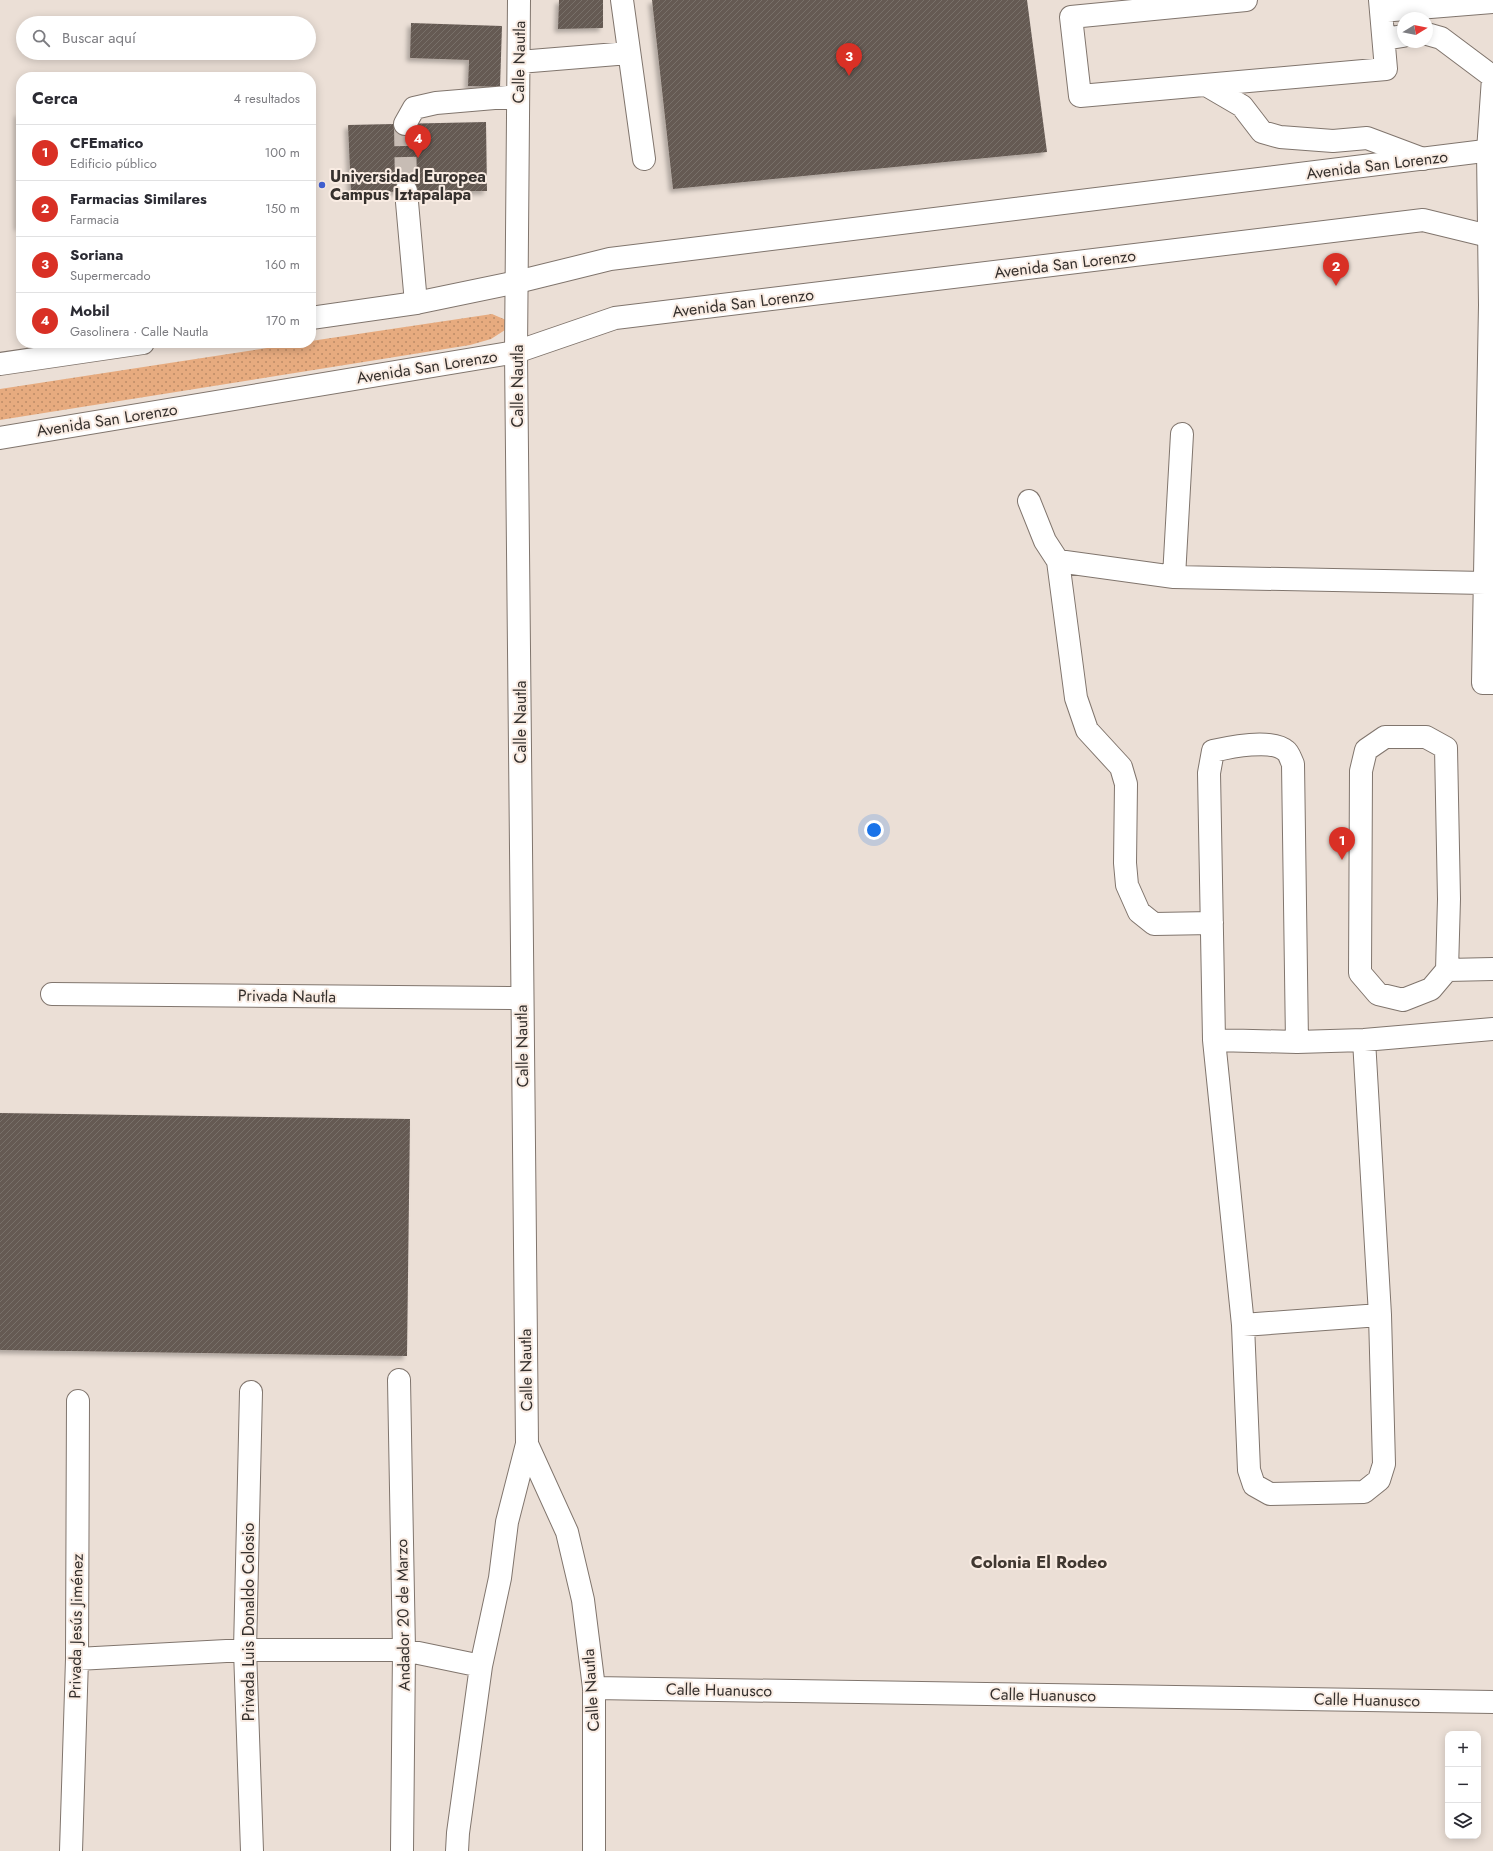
<!DOCTYPE html>
<html lang="es">
<meta charset="utf-8">
<style>
body{margin:0;font-family:Jost,sans-serif;background:#f7f7f7;color:#2b2b33}
.controls{position:absolute;right:12px;bottom:12px;display:grid;overflow:hidden;border-radius:8px;box-shadow:0 2px 10px #0003}
.controls button{width:36px;height:36px;display:grid;place-items:center;padding:0;border:0;border-bottom:1px solid #e1e1e2;background:#fff;color:#2b2b33;font:20px sans-serif}
.compass{position:absolute;left:1397px;top:12px;width:36px;height:36px;border-radius:50%;background:#fff;box-shadow:0 2px 10px #0003;rotate:80deg}
.you{position:absolute;left:874px;top:830px;width:14px;height:14px;margin:-10px;border:3px solid #fff;border-radius:50%;background:#1a73e8;box-shadow:0 0 0 6px #1a73e833}
.badge{display:grid;place-items:center;width:26px;height:26px;border-radius:50%;background:#d93025;color:#fff;font-size:13px;font-weight:700}
.pin{position:absolute;translate:-50% -33px;filter:drop-shadow(0 1px 2px #0008)}
.pin::after{content:'';position:absolute;top:21px;width:14px;height:12px;background:inherit;clip-path:polygon(0 0,100% 0,50% 100%)}
.list{margin:0;padding:0;list-style:none}
h2{display:flex;justify-content:space-between;align-items:center;height:52px;margin:0;padding:0 16px;font-size:17px}
h2 small{font-size:13px;font-weight:400;color:#7c7c81}
.list li{display:grid;grid-template-columns:26px 1fr auto;gap:12px;align-items:center;box-sizing:border-box;height:56px;padding:0 16px;border-top:1px solid #e1e1e2}
.list b{display:block;font-size:15px;white-space:nowrap}
.list p{margin:0;font-size:13px;white-space:nowrap;color:#7c7c81}
.list em{font-size:13px;font-style:normal;color:#7c7c81}
.icon{flex:none;width:22px;height:22px;fill:none;stroke:currentColor;stroke-width:2;stroke-linecap:round;stroke-linejoin:round}
.map{position:relative;flex:none;width:1493px;height:1851px;overflow:hidden}
.search{position:absolute;background:#fff;box-shadow:0 2px 10px #0003;left:16px;top:16px;width:300px;height:44px;display:flex;align-items:center;gap:10px;box-sizing:border-box;padding:0 14px;border-radius:22px;color:#7c7c81;font-size:15px}
.panel{position:absolute;background:#fff;box-shadow:0 2px 10px #0003;left:16px;top:72px;width:300px;height:276px;border-radius:16px}
.map>svg:first-child{display:block}
.grass{fill:url(#grass-dots)}
.building{fill:url(#building-hatch);filter:url(#shadow)}
.lines{fill:none;stroke-linecap:round;stroke-linejoin:round}
.minor-tunnel{stroke:#c7bcb4;stroke-width:22;stroke-dasharray:22 11;stroke-linecap:butt}
.minor-casing{stroke:#80756d;stroke-width:24}
.major-casing{stroke:#80756d;stroke-width:24}
.minor{stroke:#fff;stroke-width:22}
.major{stroke:#fff;stroke-width:22}
.poi-dot{fill:#4060d2;stroke:#f9ece3;stroke-width:1.5}
.labels{text-anchor:middle;dominant-baseline:central;stroke-width:4;stroke-linejoin:round;paint-order:stroke}
.street-label{font-size:16px;fill:#35302d;stroke:#f9ece3}
.poi-label{font-size:16px;font-weight:bold;fill:#35302d;stroke:#f9ece3;text-anchor:start}
.neighbourhood-label{font-size:17px;font-weight:bold;fill:#413831;stroke:#f9ece3}
</style>
<div class="map">
<svg width="1493" height="1851" viewBox="0 0 1493 1851">
<defs>
<pattern id="grass-dots" width="8" height="8" patternUnits="userSpaceOnUse"><rect width="8" height="8" fill="#e7ab7f"/><path d="M2 2h.1M6 6h.1" fill="none" stroke="#bc8c68" stroke-width="1.8" stroke-linecap="round"/></pattern>
<pattern id="building-hatch" width="6" height="6" patternUnits="userSpaceOnUse"><rect width="6" height="6" fill="#655a53"/><path d="M-1 1l2-2M0 6l6-6M5 7l2-2" fill="none" stroke="#786f69"/></pattern>
<filter id="shadow"><feDropShadow dx="-3.5" dy="3.5" stdDeviation="2" flood-color="#0004"/></filter>
</defs>
<rect width="100%" height="100%" fill="#ebdfd6"/>
<path class="grass" d="M492 314 506 320 505 330 491 339 470 345 0 420V389L300 343H311V341Z"/>
<path class="building" d="M559 0H603V28L558 29Z
M652 0H1027L1047 152 673 189Z
M411 23 502 26 500 87 468 86 469 60 410 58Z
M18 113H21V227H18Z
M486 122 487 191 351 192 348 125Z
M0 1113 410 1119 407 1356 0 1350Z"/>
<g class="lines">
<path class="minor-tunnel" d="M405 124 406 191"/>
<g class="minor-casing">
<path id="minor" d="M622 0 644 159
M1246 0 1071 17 1080 96 1386 69 1380 0
M1381 11 1493 2
M1427 34 1441 38 1493 77
M1384 39 1403 36
M519 62 629 53
M1493 78 1488 151 1490 305 1483 683H1493
M1206 85 1242 106 1262 132 1280 137 1333 141 1367 138 1423 159
M405 124 414 108 436 103 518 96
M406 191 416 303
M1029 501 1045 541 1058 561 1174 577 1485 583
M1058 561 1076 698 1087 730 1121 767 1126 784 1125 863 1127 885 1139 912 1154 924 1212 923
M1174 577 1182 434
M1385 737H1426L1446 748 1449 899 1447 970 1431 989 1403 1000 1378 994 1360 973 1361 771 1366 750Z
M1447 970 1493 969
M52 994 522 998
M1214 1040 1297 1042 1364 1040 1493 1029
M1297 1042 1293 764C1291 760 1289 753 1286 751 1272 738 1230 747 1213 751L1209 773 1214 1040 1243 1325 1249 1470 1254 1485 1270 1494 1364 1492 1379 1480 1384 1464 1380 1315 1364 1040
M1243 1325 1380 1315
M399 1380 404 1650 402 1851
M251 1392 245 1650 252 1851
M527 1444 567 1532 583 1600 594 1688V1851
M77 1659 245 1650H404L481 1666
M594 1688 1493 1702
M71 1851 77 1659 78 1401
M457 1851 458 1833 481 1666 500 1578 507 1522 527 1444 516 352 519 0"/>
</g>
<g class="major-casing">
<path id="major" d="M311 318 416 303 517 282 610 259 1493 150
M0 364 143 343
M0 438 516 352 615 318 1423 220 1493 237"/>
</g>
<use href="#minor" class="minor"/>
<use href="#major" class="major"/>
</g>
<circle class="poi-dot" cx="322" cy="185" r="4"/>
<g class="labels">
<g class="street-label">
<text transform="translate(519 62) rotate(-89)">Calle Nautla</text>
<text transform="translate(1377 165) rotate(-7)">Avenida San Lorenzo</text>
<text transform="translate(1065 264) rotate(-7)">Avenida San Lorenzo</text>
<text transform="translate(743 303) rotate(-7)">Avenida San Lorenzo</text>
<text transform="translate(427 367) rotate(-9)">Avenida San Lorenzo</text>
<text transform="translate(517 386) rotate(-90)">Calle Nautla</text>
<text transform="translate(107 420) rotate(-9)">Avenida San Lorenzo</text>
<text transform="translate(520 722) rotate(-90)">Calle Nautla</text>
<text transform="translate(287 996) rotate(1)">Privada Nautla</text>
<text transform="translate(522 1046) rotate(-91)">Calle Nautla</text>
<text transform="translate(526 1370) rotate(-91)">Calle Nautla</text>
<text transform="translate(403 1615) rotate(-91)">Andador 20 de Marzo</text>
<text transform="translate(248 1622) rotate(-90)">Privada Luis Donaldo Colosio</text>
<text transform="translate(76 1626) rotate(-89)">Privada Jesús Jiménez</text>
<text transform="translate(591 1690) rotate(-94)">Calle Nautla</text>
<text transform="translate(719 1690) rotate(1)">Calle Huanusco</text>
<text transform="translate(1043 1695) rotate(1)">Calle Huanusco</text>
<text transform="translate(1367 1700) rotate(1)">Calle Huanusco</text>
</g>
<g class="poi-label">
<text x="330" y="176">Universidad Europea<tspan x="330" dy="18">Campus Iztapalapa</tspan></text>
</g>
<g class="neighbourhood-label">
<text x="1039" y="1562">Colonia El Rodeo</text>
</g>
</g>
</svg>
<div class="controls">
<button>+</button>
<button>−</button>
<button><svg class="icon" aria-label="layers" viewBox="0 0 24 24"><path d="M12 4l9 5-9 5-9-5zM3 14l9 5 9-5"/></svg></button>
</div>
<svg class="compass" viewBox="-18 -18 36 36"><path d="M0-13l5 13h-10z" fill="#e53935"/><path d="M0 13l5-13h-10z" fill="#7c7c81"/></svg>
<div class="you"></div>
<div class="pin badge" style="left:1342px;top:860px">1</div>
<div class="pin badge" style="left:1336px;top:286px">2</div>
<div class="pin badge" style="left:849px;top:76px">3</div>
<div class="pin badge" style="left:418px;top:158px">4</div>
<div class="search"><svg class="icon" aria-label="search" viewBox="0 0 24 24"><circle cx="10" cy="10" r="6"/><path d="M15 15l6 6"/></svg>Buscar aquí</div>
<section class="panel">
<h2>Cerca<small>4 resultados</small></h2>
<ul class="list">
<li><span class="badge">1</span><div><b>CFEmatico</b><p>Edificio público</p></div><em>100 m</em></li>
<li><span class="badge">2</span><div><b>Farmacias Similares</b><p>Farmacia</p></div><em>150 m</em></li>
<li><span class="badge">3</span><div><b>Soriana</b><p>Supermercado</p></div><em>160 m</em></li>
<li><span class="badge">4</span><div><b>Mobil</b><p>Gasolinera · Calle Nautla</p></div><em>170 m</em></li>
</ul>
</section>
</div>
